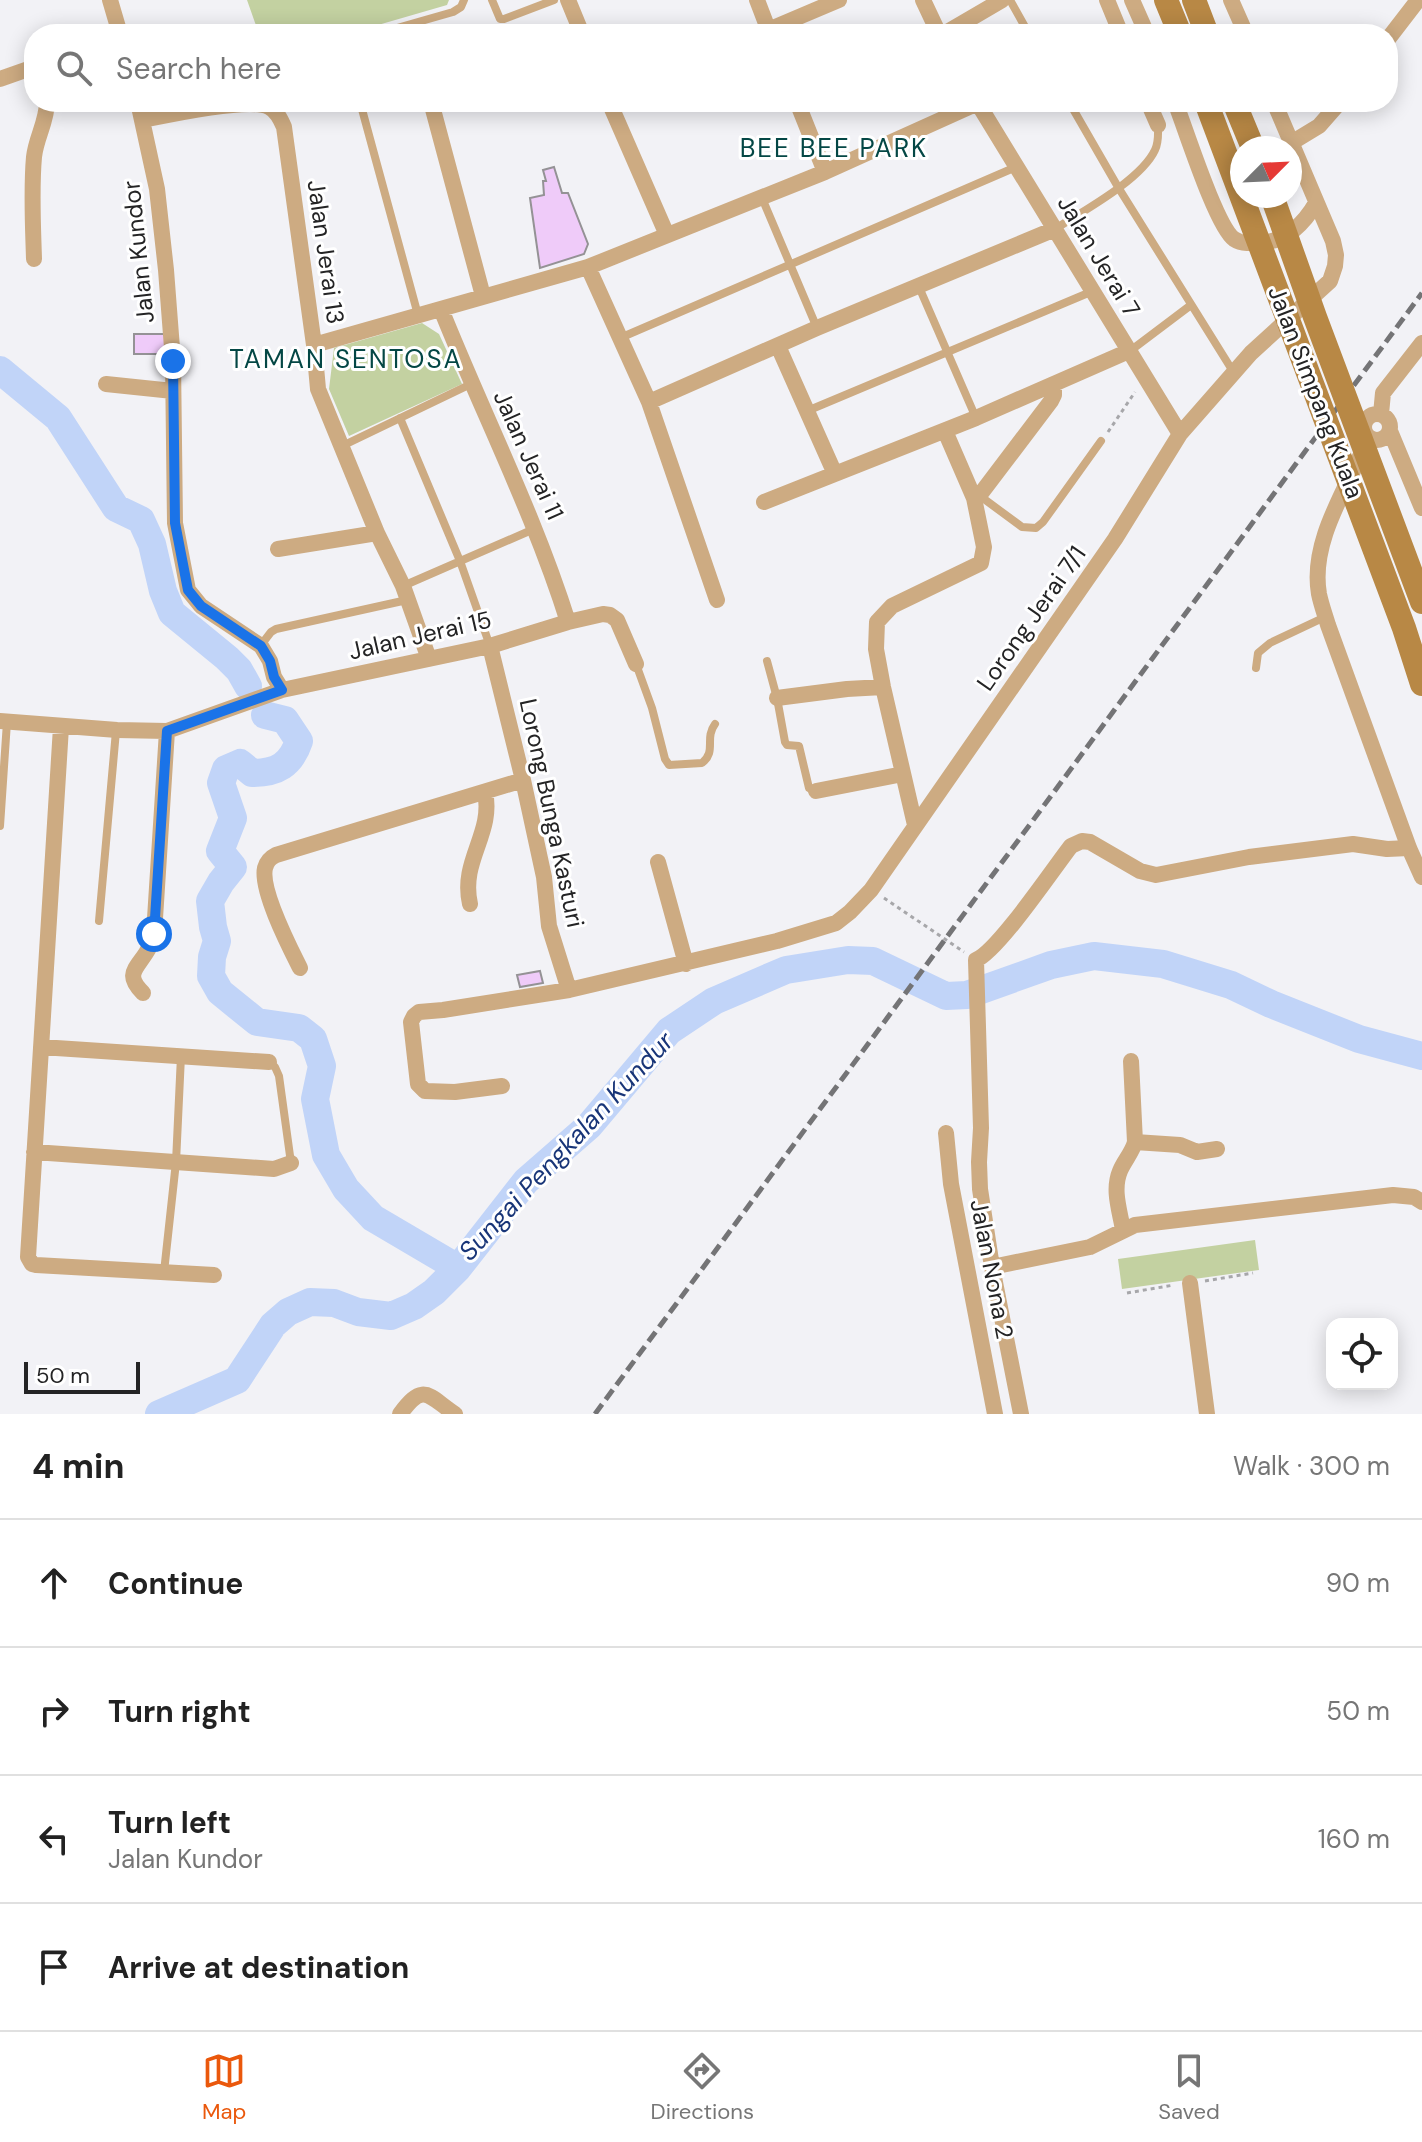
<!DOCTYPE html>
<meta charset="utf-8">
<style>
body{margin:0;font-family:"DM Sans",sans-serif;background:#f2f2f2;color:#222}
.controls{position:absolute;right:24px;bottom:24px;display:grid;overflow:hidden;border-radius:16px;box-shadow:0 4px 20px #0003}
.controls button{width:72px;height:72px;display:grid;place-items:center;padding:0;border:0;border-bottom:2px solid #e0e0e0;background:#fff;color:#222;font:40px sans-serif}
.compass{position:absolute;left:1230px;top:136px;width:72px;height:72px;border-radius:50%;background:#fff;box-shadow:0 4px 20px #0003;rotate:66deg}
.scale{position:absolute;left:24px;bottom:20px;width:116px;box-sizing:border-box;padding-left:8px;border:4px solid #242425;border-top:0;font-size:22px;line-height:28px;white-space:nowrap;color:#242425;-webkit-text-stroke:6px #fff;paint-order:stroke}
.stop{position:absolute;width:24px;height:24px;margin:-18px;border:6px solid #1a73e8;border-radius:50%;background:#fff}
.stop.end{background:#1a73e8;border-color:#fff;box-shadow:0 2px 8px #0008}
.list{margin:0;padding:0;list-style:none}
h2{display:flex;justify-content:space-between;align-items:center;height:104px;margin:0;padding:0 32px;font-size:34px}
h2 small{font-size:26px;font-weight:400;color:#767676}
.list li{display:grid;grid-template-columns:52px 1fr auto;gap:24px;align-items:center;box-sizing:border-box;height:128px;padding:0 32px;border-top:2px solid #e0e0e0}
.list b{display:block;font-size:30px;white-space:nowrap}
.list p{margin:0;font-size:26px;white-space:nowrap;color:#767676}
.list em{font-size:26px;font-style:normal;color:#767676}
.icon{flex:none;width:44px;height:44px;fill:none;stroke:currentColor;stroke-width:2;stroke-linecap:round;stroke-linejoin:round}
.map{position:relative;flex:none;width:1422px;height:1414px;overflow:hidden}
.search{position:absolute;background:#fff;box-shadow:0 4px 20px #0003;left:24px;right:24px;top:24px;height:88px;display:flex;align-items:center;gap:20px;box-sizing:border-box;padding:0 28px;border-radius:32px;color:#767676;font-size:30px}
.sheet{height:616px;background:#fff}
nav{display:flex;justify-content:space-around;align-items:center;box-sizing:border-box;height:112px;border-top:2px solid #e0e0e0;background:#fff;font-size:22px;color:#767676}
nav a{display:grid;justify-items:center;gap:4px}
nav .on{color:#ea580c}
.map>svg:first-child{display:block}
.green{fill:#c3d1a1}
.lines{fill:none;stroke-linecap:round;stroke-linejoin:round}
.river{stroke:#c1d4f8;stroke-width:28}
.building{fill:#efcbf9;stroke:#949295;stroke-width:2}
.path{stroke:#a7a7aa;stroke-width:3;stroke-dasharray:4 4;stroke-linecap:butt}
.service{stroke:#cdab82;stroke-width:8}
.minor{stroke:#cdab82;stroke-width:16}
.secondary{stroke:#b88845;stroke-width:24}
.rail{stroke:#747476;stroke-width:5;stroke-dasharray:12 6;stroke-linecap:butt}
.secondary-bridge{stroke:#b88845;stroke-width:24}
.route{stroke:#1a73e8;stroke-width:10}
.labels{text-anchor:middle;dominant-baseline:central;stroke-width:6;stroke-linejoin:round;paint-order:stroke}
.street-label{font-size:24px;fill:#242425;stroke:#fff}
.neighbourhood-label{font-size:26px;letter-spacing:2px;fill:#044745;stroke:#fff}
.water-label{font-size:26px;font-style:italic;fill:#183578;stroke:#fff}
</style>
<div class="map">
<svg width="1422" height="1414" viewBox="0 0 1422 1414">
<rect width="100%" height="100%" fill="#f2f2f6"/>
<path class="green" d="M247 0H449L447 5 347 34H259Z
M422 323 439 334 462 384 349 436 329 389 334 348Z
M1255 1240 1259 1270 1122 1289 1118 1259Z"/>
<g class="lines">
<path class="river" d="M0 370 58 418 116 508 141 520 152 544 163 591 172 613 227 658 239 670 248 686
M265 715 285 720 299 741C291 765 277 773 252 773L240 763 226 769 221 783 233 818 220 851 233 867 221 882 210 901 213 927 217 941 212 957 211 976 220 992 257 1022 299 1028 313 1039 322 1066 315 1099 326 1155 346 1189 373 1218 458 1268
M159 1414 237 1380 273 1325 288 1312 310 1302 334 1303 358 1312 391 1316 414 1306 434 1292 458 1268 526 1181 589 1126 669 1031 714 1001 786 970 848 960 873 961 946 996 967 995 1051 965 1094 956 1163 964 1231 985 1271 1004 1359 1039 1422 1056"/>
</g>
<path class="building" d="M554 167 562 193H568L588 244 584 254 540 268 530 198 544 195 543 181H546L543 170Z
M134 334H165V354H134Z
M540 971 543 983 520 987 517 975Z"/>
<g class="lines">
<path class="path" d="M1108 432 1135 392
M884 898 964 952
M1205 1281 1253 1273
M1127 1293 1174 1285"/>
<path class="service" d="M492 0 500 19H504L554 0
M1010 0 1029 34
M376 34 453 12 461 7 464 0
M360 102 418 315
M1069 102 1118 187 1234 373
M762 198 817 328
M1055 229C1083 211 1141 180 1155 150 1159 142 1158 134 1158 125
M919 287 976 418
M620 338 1016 167
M1130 351 1191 305
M807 411 1093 291
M400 418 460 561 490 646
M342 446 471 384
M980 496 1022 527 1036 528 1043 522 1101 441
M403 586 534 529
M261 645 271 632 276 629 407 600
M767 661 777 698 785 742 787 745 799 746 809 788 816 791
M636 664 652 708 665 759 669 765 702 763C717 751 704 739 715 724
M1256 668 1258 653 1270 643 1325 617
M0 826 7 722
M99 921 116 731
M269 1062 275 1067 279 1076 291 1163
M164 1272 176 1162 181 1056"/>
<path class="minor" d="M110 0 120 34
M568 0 582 34
M757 0 770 34
M923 0 939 34
M1107 0 1121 34
M1132 0 1147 34
M1231 0 1246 34
M768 30 839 0
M944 34 1002 0
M1388 39 1418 0
M0 79 34 67
M138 102 157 189 166 270 173 361 175 523 188 590 201 606 261 646 270 661 274 677 282 690
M431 102 483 296
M609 102 667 235
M797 102 825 172
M977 102 1180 434
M1148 102 1158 125
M1175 102C1185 127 1216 226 1234 239 1243 245 1254 243 1264 242 1287 241 1305 222 1316 203
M143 120C168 115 248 97 269 107 277 111 281 120 284 127L314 345 318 389 377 533 403 586 429 659
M1291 143 1319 126 1340 102
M34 259C33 225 31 190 34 157 36 138 47 121 47 102
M588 267 649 402 717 600
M441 309C483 414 534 514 568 622
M314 345 588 267 825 172 978 103
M778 346 835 474
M106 384 173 391
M649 402 817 328 1055 229
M1364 427a13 13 0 1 1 26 0a13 13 0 1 1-26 0Z
M1381 414 1383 393 1422 343
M1390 431 1422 508
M1365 446C1345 491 1310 543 1319 594 1321 604 1325 615 1328 625L1409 848 1422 877
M974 498 979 496 1051 401 1054 395V385
M764 502 976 418 1129 351
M278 549 377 533
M490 646 523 780 544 877 549 926 569 990
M777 698 847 689 883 687
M0 721 117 730 167 731 282 690 490 646 568 622 603 614 610 615 617 620 636 664
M61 727 28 1257 32 1264 36 1265 214 1275
M816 791 903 774
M915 825 883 687 876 649 877 622 892 606 981 563 984 547 974 498 945 431
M658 862 686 964
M470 904C460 860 494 834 485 792
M300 968C290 948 260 890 265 868 267 861 270 858 276 855L523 780
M143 993C125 975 135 970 146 953 150 947 152 941 154 934L167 731
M41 1047 269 1062
M502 1086 455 1092 425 1091 418 1084 411 1022 414 1016 419 1012 443 1010 569 990 777 941 836 923 850 912 871 890 1115 539 1180 434 1251 353 1330 281 1335 266 1336 255 1333 241 1274 102
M946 1133 951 1184 995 1414
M1135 1142 1180 1145 1197 1152 1217 1149
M34 1152 274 1169 291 1163
M1123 1230C1120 1211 1112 1190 1120 1171 1124 1161 1132 1153 1135 1142L1131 1061
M992 1267 1090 1247 1135 1225 1393 1195 1414 1197 1422 1202
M1190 1283 1207 1414
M400 1414C424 1382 427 1395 455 1414
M1021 1414 992 1267 980 1189 979 1162 981 1128 976 960C998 951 1053 869 1071 846L1082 841 1090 842 1140 871 1156 875 1249 857 1353 844 1387 849 1409 848"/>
<path class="secondary" d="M1166 0 1180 34
M1194 0 1207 34
M1234 102 1253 148"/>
<path class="rail" d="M595 1414 1422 293"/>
<path class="secondary-bridge" d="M1206 102 1404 628 1422 684
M1272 196 1315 317 1422 602"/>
</g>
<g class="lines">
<path class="route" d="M154 934 167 731 282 690 274 677 270 661 261 646 201 606 188 590 175 523 173 361"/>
</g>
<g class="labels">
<g class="street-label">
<text transform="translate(138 252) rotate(-96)">Jalan Kundor</text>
<text transform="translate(326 252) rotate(82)">Jalan Jerai 13</text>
<text transform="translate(1099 256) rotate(59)">Jalan Jerai 7</text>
<text transform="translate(1316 392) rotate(69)">Jalan Simpang Kuala</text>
<text transform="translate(529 455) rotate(66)">Jalan Jerai 11</text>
<text transform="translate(1031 618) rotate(-55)">Lorong Jerai 7/1</text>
<text transform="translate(420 635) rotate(-13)">Jalan Jerai 15</text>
<text transform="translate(552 813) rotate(78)">Lorong Bunga Kasturi</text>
<text transform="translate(992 1269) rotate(79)">Jalan Nona 2</text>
</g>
<g class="neighbourhood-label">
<text x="834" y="148">BEE BEE PARK</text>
<text x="346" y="359">TAMAN SENTOSA</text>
</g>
<g class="water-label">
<text transform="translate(566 1146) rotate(-47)">Sungai Pengkalan Kundur</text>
</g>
</g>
</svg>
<div class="controls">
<button><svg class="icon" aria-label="locate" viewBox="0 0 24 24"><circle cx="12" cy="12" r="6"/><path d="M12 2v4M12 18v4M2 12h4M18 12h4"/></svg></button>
</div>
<svg class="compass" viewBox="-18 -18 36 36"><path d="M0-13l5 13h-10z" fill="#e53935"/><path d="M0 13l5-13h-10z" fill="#767676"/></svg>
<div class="scale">50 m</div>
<div class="stop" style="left:154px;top:934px"></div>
<div class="stop end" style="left:173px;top:361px"></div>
<div class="search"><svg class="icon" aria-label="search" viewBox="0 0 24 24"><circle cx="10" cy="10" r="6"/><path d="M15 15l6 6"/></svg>Search here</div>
</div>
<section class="sheet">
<h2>4 min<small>Walk · 300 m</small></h2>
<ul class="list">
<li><svg class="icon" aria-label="ahead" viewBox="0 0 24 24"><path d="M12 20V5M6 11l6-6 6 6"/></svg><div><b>Continue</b></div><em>90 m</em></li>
<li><svg class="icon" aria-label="right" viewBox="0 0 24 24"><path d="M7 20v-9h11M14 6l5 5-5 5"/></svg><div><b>Turn right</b></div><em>50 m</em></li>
<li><svg class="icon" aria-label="left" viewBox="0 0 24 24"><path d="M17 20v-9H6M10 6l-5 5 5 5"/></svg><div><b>Turn left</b><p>Jalan Kundor</p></div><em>160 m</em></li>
<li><svg class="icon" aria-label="arrive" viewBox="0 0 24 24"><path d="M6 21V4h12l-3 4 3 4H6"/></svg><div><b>Arrive at destination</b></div></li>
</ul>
</section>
<nav>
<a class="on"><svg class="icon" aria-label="map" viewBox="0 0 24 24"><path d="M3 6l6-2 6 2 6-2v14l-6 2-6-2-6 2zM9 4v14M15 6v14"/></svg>Map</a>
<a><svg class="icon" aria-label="directions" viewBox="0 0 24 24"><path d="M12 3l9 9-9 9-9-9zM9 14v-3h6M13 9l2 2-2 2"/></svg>Directions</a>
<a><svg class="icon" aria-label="saved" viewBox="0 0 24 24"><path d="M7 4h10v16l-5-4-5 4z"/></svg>Saved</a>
</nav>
